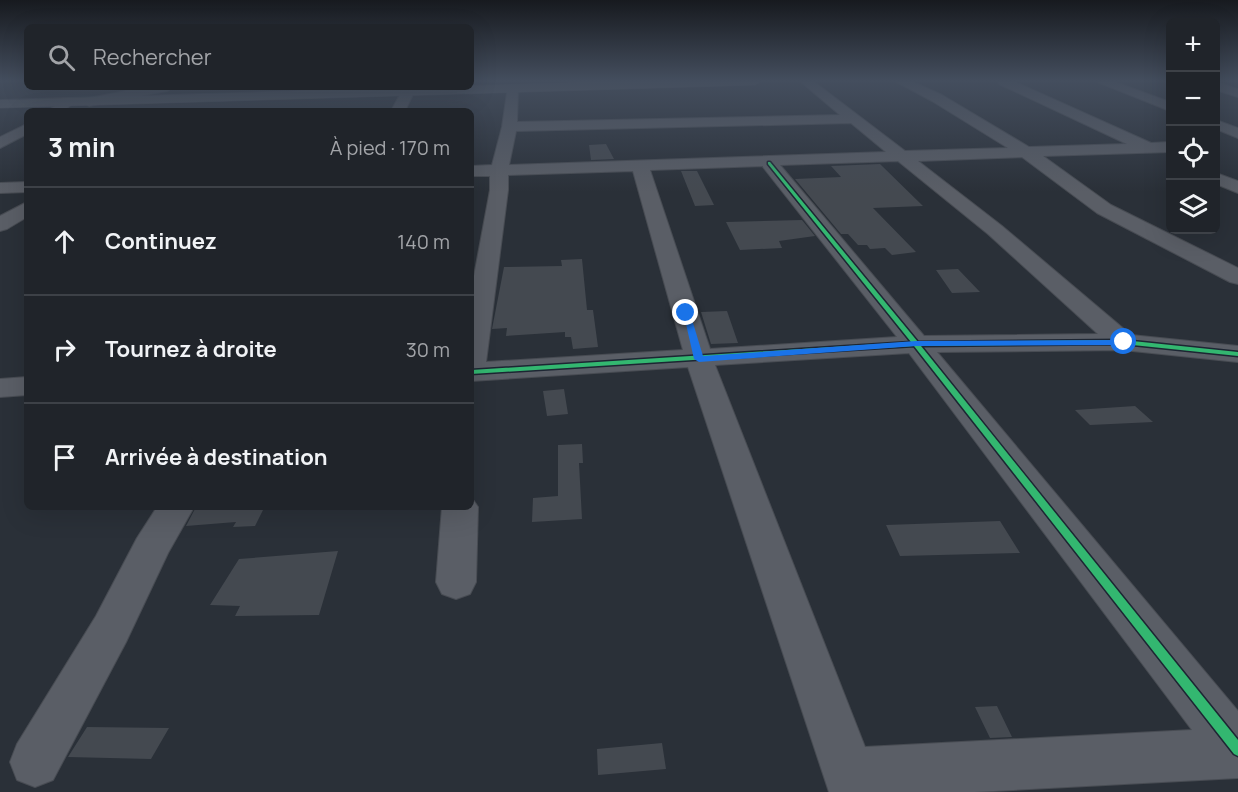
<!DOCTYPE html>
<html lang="fr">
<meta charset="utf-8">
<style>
body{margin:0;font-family:Manrope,sans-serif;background:#282c32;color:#f1f3f6}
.controls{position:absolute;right:18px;top:18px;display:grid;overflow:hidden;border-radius:9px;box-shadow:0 6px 24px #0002}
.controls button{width:54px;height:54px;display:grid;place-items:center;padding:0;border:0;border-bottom:2px solid #3d4147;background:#20242a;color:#f1f3f6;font:30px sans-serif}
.stop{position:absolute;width:18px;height:18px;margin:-14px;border:4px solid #1a73e8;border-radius:50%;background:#fff}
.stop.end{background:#1a73e8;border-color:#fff;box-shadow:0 2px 6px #0008}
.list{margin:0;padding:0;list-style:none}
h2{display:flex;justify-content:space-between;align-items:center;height:78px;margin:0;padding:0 24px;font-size:26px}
h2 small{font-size:20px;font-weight:400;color:#a2a4a8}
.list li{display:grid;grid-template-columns:39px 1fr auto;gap:18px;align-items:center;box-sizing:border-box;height:108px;padding:0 24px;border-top:2px solid #3d4147}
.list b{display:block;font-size:22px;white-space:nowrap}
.list em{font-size:20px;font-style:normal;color:#a2a4a8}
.icon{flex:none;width:33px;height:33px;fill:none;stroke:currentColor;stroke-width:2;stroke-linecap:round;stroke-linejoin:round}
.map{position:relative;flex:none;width:1238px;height:792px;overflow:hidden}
.search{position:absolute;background:#20242a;box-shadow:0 6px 24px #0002;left:24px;top:24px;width:450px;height:66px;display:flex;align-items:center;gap:15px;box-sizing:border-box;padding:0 21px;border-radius:9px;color:#a2a4a8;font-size:22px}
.panel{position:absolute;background:#20242a;box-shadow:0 6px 24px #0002;left:24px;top:108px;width:450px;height:402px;border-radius:9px}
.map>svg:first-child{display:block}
.building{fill:#444950}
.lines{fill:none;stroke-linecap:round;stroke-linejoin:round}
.minor-casing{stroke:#484c53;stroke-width:2}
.major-casing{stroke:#484c55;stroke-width:1}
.minor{fill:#5a5e66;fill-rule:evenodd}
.major{fill:#5c6168;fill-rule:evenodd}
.cycleway-casing{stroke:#1d2633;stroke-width:3}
.cycleway{fill:#33b770;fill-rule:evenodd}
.route{fill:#1a73e8}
</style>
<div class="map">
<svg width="1238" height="792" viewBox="0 0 1238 792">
<rect width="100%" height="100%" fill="#2a3038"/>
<path class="building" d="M606 144 614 159 591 160 589 145Z
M880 164 923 206 873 208 916 252 892 255 885 248 870 249 867 245H858L848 234H841L795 179 841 177 831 166Z
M681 171H697L714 205 695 206Z
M802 220 815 236 779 241 782 248 740 250 726 222Z
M582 259 587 310H593L598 347 573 349 571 337H565V332L506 336 507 328 492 329 504 267 562 266 561 260Z
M958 269 980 292 952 293 936 270Z
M727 311 738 343 711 344 701 312Z
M564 389 568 414 547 416 543 391Z
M1135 406 1153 422 1090 425 1075 410Z
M582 444 583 463H579L582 519 532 522 533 498 558 496V445Z
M196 507H256L264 508 255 526 233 527 236 522 186 526Z
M1000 521 1020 553 900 556 886 525Z
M338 551 319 615 235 616 240 606 210 605 239 559Z
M997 706 1012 737 990 738 975 707Z
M87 727 169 728 151 759 68 757Z
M662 743 666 769 598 775 597 749Z"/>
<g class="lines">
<g class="minor-casing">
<path id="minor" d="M800 81H813L905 151 1008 148 932 101 895 81H911L942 95 1029 147 1127 144 999 84 997 81H1013L1151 143 1170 142V152L1043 156 1111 205 1238 268V284L1230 282 1097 213 1022 157 918 161 1002 226 1131 335 1238 346V362L1123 350 937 352 1238 711V778L975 792H829L688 367 471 381V292L490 190V176H471V166L492 165 502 127 508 86H516L518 89 517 122 840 115ZM851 123 886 152 509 165 516 131ZM898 161 988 234 1098 334 924 336 780 165ZM763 166V167L897 337 710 349 650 170ZM633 171 683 350 486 362 508 190V175ZM909 353 1192 730 865 747 715 365Z
M1095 81H1112L1170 102V111Z
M1216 82 1238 89V97L1216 90Z
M147 87H173L167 91 89 106 82 102 89 98Z
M408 88 414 92 405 111H391L403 89Z
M68 98 75 102 63 111H47Z
M1216 120 1238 128V138L1216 129Z
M27 124V134L0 148V137Z
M1216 173 1238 181V193L1216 184Z
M27 182V192L0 193V183Z
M27 202V217L7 229 0 231V216Z
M27 377V395L0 397V379Z
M471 497 478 507 476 582 470 594 456 599 442 594 436 582 442 507H471Z
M157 507H194L168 553 126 642 53 780 35 787 17 780 10 762 17 744 96 616 137 538Z"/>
</g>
<g class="major-casing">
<path id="major" d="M627 81H762L755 85 0 108V100Z"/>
</g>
<use href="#minor" class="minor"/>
<use href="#major" class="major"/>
<g class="cycleway-casing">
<path id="cycleway" d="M768 162H770L918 342 1123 340 1238 352V356L1123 344 921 346 1238 740V756L1234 754 914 346 471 374V370L911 342 768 164Z"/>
</g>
<use href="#cycleway" class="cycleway"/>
</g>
<linearGradient id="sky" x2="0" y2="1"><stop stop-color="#171a1f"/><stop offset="0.42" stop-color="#444e5e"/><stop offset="1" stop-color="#444e5e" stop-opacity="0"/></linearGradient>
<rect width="1238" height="192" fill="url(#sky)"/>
<path class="route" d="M683 311 690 313 703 356 916 341 1124 340 1128 342 1124 345 916 346 699 362 694 359Z"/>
</svg>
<div class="controls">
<button>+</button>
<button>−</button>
<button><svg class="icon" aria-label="locate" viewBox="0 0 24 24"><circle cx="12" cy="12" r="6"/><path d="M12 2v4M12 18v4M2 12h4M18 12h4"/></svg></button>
<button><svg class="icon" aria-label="layers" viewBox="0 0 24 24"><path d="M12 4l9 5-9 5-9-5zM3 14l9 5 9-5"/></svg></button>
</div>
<div class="stop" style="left:1124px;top:342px"></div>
<div class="stop end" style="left:686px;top:313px"></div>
<div class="search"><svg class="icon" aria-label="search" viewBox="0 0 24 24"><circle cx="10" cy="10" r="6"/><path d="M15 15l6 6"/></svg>Rechercher</div>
<section class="panel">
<h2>3 min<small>À pied · 170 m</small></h2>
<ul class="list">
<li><svg class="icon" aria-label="ahead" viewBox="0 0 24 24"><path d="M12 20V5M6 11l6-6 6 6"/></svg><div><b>Continuez</b></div><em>140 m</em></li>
<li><svg class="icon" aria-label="right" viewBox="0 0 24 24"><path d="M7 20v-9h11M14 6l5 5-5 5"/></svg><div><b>Tournez à droite</b></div><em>30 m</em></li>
<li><svg class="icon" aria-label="arrive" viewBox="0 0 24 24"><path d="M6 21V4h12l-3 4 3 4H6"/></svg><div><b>Arrivée à destination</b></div></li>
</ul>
</section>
</div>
